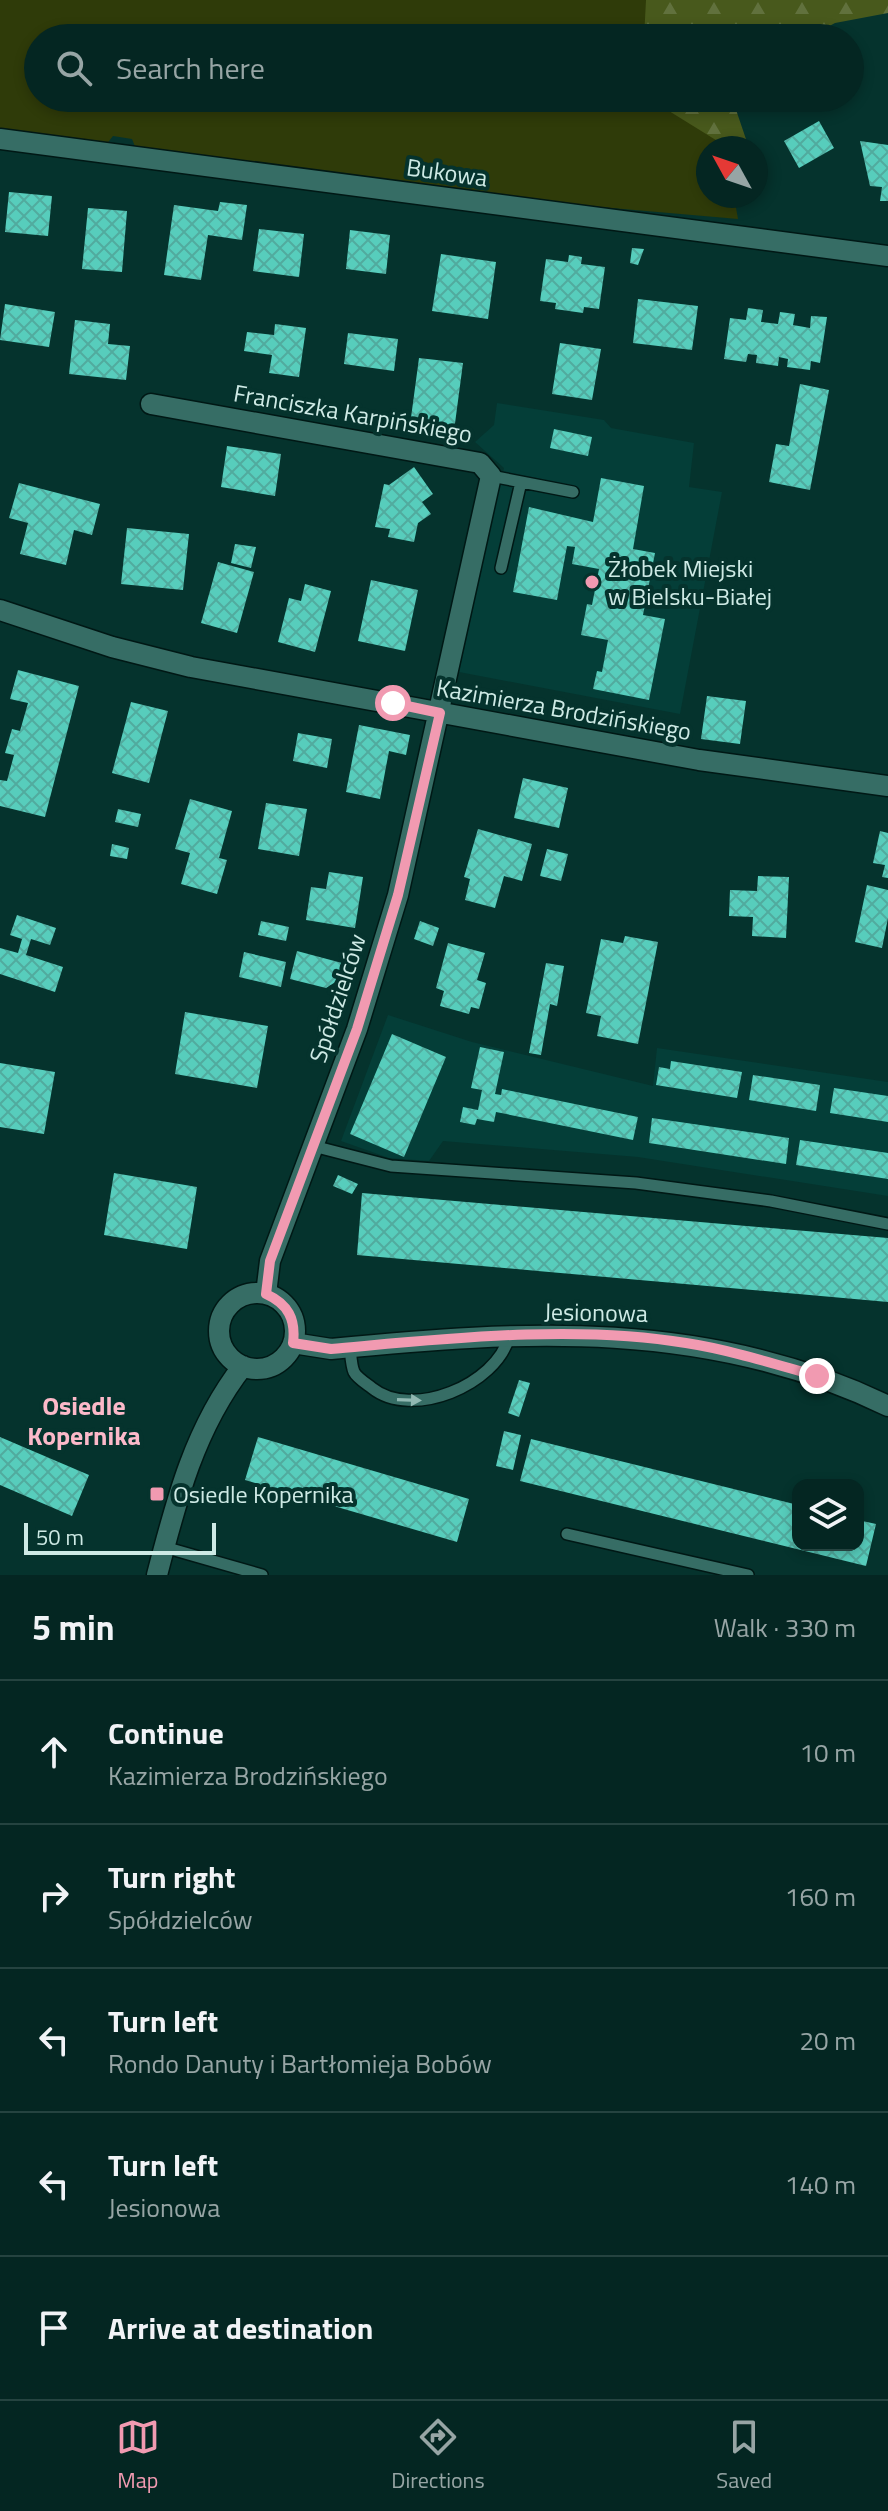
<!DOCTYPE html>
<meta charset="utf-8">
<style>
body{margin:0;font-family:"Titillium Web",sans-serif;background:#12322f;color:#f1f3f6}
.controls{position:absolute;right:24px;bottom:24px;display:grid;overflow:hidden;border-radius:16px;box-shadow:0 4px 12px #0003}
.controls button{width:72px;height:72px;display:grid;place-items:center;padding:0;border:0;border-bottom:2px solid #254340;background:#042622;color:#f1f3f6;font:40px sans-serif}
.compass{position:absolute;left:696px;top:136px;width:72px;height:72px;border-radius:50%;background:#042622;box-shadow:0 4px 12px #0003;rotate:310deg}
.scale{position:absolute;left:24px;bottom:20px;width:192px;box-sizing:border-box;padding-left:8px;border:4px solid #ceeae5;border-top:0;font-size:22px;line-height:28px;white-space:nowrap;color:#ceeae5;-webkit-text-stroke:6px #05332d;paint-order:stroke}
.stop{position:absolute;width:24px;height:24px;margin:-18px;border:6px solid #f19ab1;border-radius:50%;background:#fff}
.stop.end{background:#f19ab1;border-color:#fff;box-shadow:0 2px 8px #0008}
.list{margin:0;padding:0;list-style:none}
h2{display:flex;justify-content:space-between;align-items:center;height:104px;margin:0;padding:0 32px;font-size:34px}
h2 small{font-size:26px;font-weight:400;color:#97a5a5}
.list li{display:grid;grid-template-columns:52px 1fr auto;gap:24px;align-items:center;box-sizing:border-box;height:144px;padding:0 32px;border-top:2px solid #254340}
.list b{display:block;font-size:30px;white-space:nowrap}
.list p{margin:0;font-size:26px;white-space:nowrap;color:#97a5a5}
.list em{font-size:26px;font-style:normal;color:#97a5a5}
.icon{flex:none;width:44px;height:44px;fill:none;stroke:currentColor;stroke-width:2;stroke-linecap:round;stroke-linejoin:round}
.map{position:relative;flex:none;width:888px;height:1575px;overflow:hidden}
.search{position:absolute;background:#042622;box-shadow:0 4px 12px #0003;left:24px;right:24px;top:24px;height:88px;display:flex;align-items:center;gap:20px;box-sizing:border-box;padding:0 28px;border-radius:44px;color:#97a5a5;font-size:30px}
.sheet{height:824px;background:#042622}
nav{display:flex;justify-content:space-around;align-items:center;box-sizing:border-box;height:112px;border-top:2px solid #254340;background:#042622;font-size:22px;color:#97a5a5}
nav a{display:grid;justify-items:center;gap:4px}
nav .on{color:#f19ab1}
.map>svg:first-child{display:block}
.built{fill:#043e38}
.forest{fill:url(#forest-firs)}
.green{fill:#2f3b09}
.building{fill:url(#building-cross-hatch)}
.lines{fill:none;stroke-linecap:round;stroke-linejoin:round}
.lane-casing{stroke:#001815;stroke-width:14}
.street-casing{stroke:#001815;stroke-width:23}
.lane{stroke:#366d65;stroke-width:11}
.street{stroke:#366d65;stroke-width:20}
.oneway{fill:#91b8b2}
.route{stroke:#f19ab1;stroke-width:10}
.poi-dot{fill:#f19ab1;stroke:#05332d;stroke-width:3}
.labels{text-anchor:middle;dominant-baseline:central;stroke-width:8;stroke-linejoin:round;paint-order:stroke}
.street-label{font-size:24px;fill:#ceeae5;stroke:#05332d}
.poi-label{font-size:24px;fill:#ceeae5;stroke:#05332d;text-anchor:start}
.neighbourhood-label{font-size:26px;font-weight:bold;fill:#fcb9c9;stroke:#05332d}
</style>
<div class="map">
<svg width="888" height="1575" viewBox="0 0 888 1575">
<defs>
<pattern id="forest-firs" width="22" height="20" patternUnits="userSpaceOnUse" patternTransform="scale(2)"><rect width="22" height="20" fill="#48591c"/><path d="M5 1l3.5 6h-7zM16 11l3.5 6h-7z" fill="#61713d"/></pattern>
<pattern id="building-cross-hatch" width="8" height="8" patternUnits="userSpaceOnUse" patternTransform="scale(2)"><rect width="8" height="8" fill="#57cdbc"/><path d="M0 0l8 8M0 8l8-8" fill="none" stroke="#51ab9e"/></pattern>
</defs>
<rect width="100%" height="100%" fill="#05332d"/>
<path class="built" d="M497 403 604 420 611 428 694 443 689 487 722 492 680 714 459 672 504 468 475 442 494 425Z
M388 1015 472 1042 653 1086 657 1048 888 1082V1196L638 1157 443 1141 429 1161 389 1158 341 1141Z"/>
<path class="forest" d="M629 0H888V13L835 23 807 38H638Z
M665 98H732L749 148H708L692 170Z"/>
<path class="green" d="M0 0H646L644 38H38V98H648L719 142 721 148H708V196H734L738 219 463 195 138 154 132 139 113 136 102 150 0 138Z"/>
<path class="building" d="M819 121 834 148 799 168 784 141Z
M860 141 888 145V201H880L882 187 870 186Z
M9 192 52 196 48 236 5 232Z
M220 202 247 205 242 240 208 235 201 280 164 275 174 205 218 211Z
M88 208 127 211 122 272 82 269Z
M259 229 304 234 299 277 253 271Z
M350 230 390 235 386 274 346 269Z
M632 248 644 249 638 265 630 263Z
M441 254 496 262 488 319 432 311Z
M569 255 582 257 581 264 605 267 599 309 584 307 583 313 555 309 556 303 540 301 546 259 568 262Z
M638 299 698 306 692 350 633 343Z
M5 304 55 312 49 347 0 340Z
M748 308 763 310 761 322 778 324 780 312 795 314 793 325 810 328 811 316 827 317 820 363 811 361 810 370 787 367 788 359 779 357 778 366 756 363 757 355 748 354 746 362 724 359 730 318 746 320Z
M75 320 110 324 108 344 130 346 126 380 69 374Z
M275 324 306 328 299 377 269 373 272 355 244 351 247 332 274 335Z
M348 333 398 339 394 371 344 364Z
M560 343 601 349 592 400 552 394Z
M419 358 463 363 454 431 410 425Z
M800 384 829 390 810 490 769 482 776 444 789 446Z
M554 429 592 437 588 456 550 448Z
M227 446 281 454 275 496 221 487Z
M414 467 433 494 422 502 431 514 418 523 414 542 388 537 390 529 375 527 384 484 389 485Z
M601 478 644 486 633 549 655 553 643 615 665 619 649 700 593 689 597 671 602 672 608 640 581 635 587 604 592 605 599 569 572 564 575 547 567 546 557 600 513 592 529 507 593 522Z
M19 483 100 504 92 535 74 530 66 565 20 554 28 523 9 518Z
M127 528 189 534 183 590 121 584Z
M235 544 256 547 251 568 231 563Z
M218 562 254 572 237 633 201 623Z
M371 580 418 590 405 651 358 641Z
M305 584 331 591 315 652 278 642 289 598 301 601Z
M18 670 79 686 45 817 0 806V780L7 781 14 755 5 753 12 729 20 731 28 703 10 699Z
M707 696 746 701 740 744 701 739Z
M131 702 168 711 149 783 112 773Z
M359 725 410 735 406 755 389 751 380 799 346 792Z
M298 733 332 739 327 768 293 761Z
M523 778 568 788 559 828 514 818Z
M190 799 232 811 219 858 227 860 217 894 181 884 190 853 175 849Z
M266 803 307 809 299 856 258 849Z
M118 809 141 814 138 827 115 822Z
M478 829 532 844 522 881 504 876 495 908 465 900 470 879 464 877Z
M880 831 888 833V878L882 877 885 865 873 863Z
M112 844 129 848 127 859 110 856Z
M547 849 568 854 561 881 540 876Z
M329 872 363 877 355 928 306 920 311 887 326 889Z
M758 876 789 877 786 938 752 936 753 917 729 916 730 890 757 891Z
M867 885 888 890V918L882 948 855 942Z
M17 915 56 928 50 945 31 939 26 955 63 967 55 992 0 974V948L18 953 22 939 10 935Z
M261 921 289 927 286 941 258 935Z
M420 921 439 928 433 946 414 939Z
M625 936 658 942 638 1044 597 1036 601 1016 586 1013 601 939 623 943Z
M448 943 485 953 477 980 486 983 479 1009 471 1007 469 1014 440 1006 444 991 436 988Z
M297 951 342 963 337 981 326 988 290 979Z
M244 952 286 962 281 987 239 977Z
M546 963 564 966 557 1006 550 1004 541 1055 529 1053Z
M185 1012 268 1026 257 1088 175 1074Z
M392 1034 446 1057 404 1157 350 1134Z
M480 1047 504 1052 495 1094 501 1095 502 1089 638 1117 633 1140 496 1112 494 1122 477 1119 475 1125 460 1122 463 1107 478 1110 482 1090 471 1088Z
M671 1061 742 1072 737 1098 656 1085 659 1067 670 1069Z
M0 1063 55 1072 44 1134 0 1127Z
M753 1075 820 1085 816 1111 749 1100Z
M834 1088 888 1096V1122L830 1113Z
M652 1118 789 1138 786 1164 649 1143Z
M800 1140 888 1153V1179L796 1165Z
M114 1173 197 1187 187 1249 104 1235Z
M338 1175 358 1184 352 1194 333 1186Z
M362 1193 888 1238V1302L357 1255Z
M519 1380 530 1383 519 1417 508 1413Z
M504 1431 521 1435 513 1470 496 1466Z
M0 1437 89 1475 72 1516 0 1485Z
M258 1437 469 1499 457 1542 245 1480Z
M531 1439 798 1505V1545H858V1520L876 1524 866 1566 520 1481Z"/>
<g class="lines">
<g class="lane-casing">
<path id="lane" d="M491 476 573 492
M501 568 521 482
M313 1146 391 1166 636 1183 771 1201 888 1224
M350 1348C351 1355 351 1365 354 1372 357 1378 367 1384 372 1388 412 1420 496 1385 509 1337
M567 1534 748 1575
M164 1547 262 1575"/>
</g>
<g class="street-casing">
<path id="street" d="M0 139 888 256
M151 404 480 463 491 476 398 895 357 1029 270 1261 266 1294
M0 610 112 647 191 667 699 760 888 786
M219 1331a38 38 0 1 1 76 0a38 38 0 1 1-76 0Z
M293 1343 331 1349C523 1330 709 1319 888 1406
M157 1575C176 1501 195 1427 243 1366"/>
</g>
<use href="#lane" class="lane"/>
<use href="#street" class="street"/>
</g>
<defs><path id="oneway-solid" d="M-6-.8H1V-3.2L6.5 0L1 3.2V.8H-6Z" transform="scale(2)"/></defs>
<use class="oneway" href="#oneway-solid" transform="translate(409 1400) rotate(2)"/>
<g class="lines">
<path class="route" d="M393 703 440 713 398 895 357 1029 270 1261 266 1294C288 1304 296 1319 293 1343L331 1349C444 1339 573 1324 686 1343 731 1350 774 1364 817 1376"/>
</g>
<g class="poi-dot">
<circle cx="592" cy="582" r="8"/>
<rect x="149" y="1486" width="16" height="16" rx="4"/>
</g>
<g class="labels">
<g class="street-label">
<text transform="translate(447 172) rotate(8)">Bukowa</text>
<text transform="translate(353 413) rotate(10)">Franciszka Karpińskiego</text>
<text transform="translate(564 709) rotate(10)">Kazimierza Brodzińskiego</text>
<text transform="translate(337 998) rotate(-72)">Spółdzielców</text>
<text transform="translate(596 1312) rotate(1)">Jesionowa</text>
</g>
<g class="poi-label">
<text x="608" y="568">Żłobek Miejski<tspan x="608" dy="28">w Bielsku-Białej</tspan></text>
<text x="173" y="1494">Osiedle Kopernika</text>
</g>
<g class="neighbourhood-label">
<text x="84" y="1405">Osiedle<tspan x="84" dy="30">Kopernika</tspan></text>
</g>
</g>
</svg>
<div class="controls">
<button><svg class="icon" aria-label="layers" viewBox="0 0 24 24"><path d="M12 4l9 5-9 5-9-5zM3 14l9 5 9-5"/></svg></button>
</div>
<svg class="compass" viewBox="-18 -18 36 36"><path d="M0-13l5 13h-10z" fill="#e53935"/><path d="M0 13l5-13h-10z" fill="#97a5a5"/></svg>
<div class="scale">50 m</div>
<div class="stop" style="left:393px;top:703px"></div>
<div class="stop end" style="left:817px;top:1376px"></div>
<div class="search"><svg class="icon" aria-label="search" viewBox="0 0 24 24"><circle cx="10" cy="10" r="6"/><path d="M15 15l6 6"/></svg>Search here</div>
</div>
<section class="sheet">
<h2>5 min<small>Walk · 330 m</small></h2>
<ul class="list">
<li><svg class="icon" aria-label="ahead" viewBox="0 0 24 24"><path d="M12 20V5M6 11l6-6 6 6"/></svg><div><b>Continue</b><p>Kazimierza Brodzińskiego</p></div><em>10 m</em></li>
<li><svg class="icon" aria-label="right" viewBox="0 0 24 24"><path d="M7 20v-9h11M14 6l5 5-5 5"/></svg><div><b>Turn right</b><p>Spółdzielców</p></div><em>160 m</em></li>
<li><svg class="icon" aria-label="left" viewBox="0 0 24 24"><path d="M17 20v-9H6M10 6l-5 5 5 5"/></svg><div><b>Turn left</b><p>Rondo Danuty i Bartłomieja Bobów</p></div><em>20 m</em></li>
<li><svg class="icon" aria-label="left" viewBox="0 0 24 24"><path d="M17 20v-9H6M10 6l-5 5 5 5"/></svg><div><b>Turn left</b><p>Jesionowa</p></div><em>140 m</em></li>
<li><svg class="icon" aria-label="arrive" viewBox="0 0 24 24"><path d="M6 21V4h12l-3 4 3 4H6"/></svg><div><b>Arrive at destination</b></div></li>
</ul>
</section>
<nav>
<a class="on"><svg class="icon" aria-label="map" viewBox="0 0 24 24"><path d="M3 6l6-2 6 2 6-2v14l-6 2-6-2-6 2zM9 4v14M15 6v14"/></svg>Map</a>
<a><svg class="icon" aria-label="directions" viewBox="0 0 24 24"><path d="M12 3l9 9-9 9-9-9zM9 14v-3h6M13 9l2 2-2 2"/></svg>Directions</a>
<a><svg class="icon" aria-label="saved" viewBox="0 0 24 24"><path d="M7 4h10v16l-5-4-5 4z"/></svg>Saved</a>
</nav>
